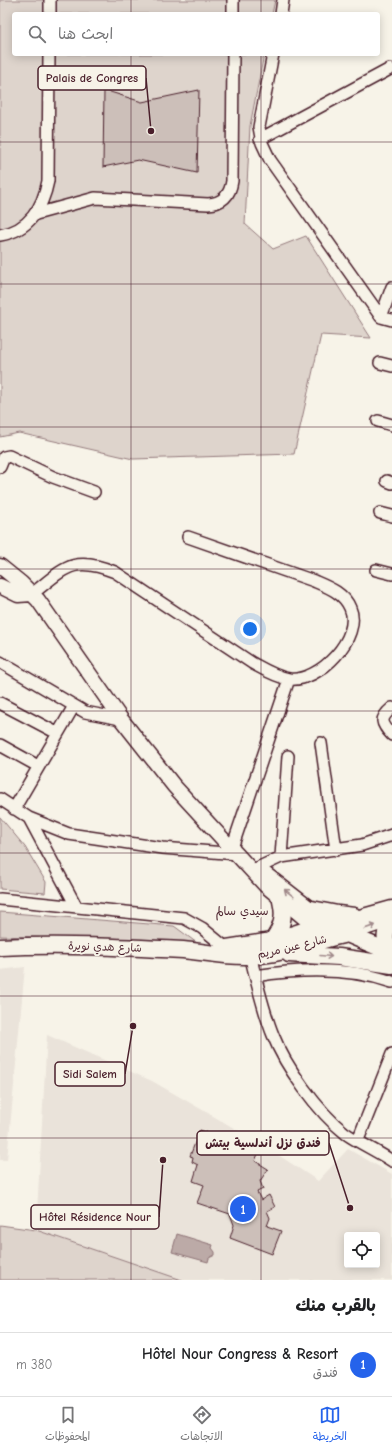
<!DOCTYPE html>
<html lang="ar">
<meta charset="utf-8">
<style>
body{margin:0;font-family:"Comic Neue","Playpen Sans Arabic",sans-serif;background:#f6f6f6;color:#202124;direction:rtl}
.controls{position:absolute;right:12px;bottom:12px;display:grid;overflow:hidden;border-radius:4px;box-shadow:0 2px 10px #0003}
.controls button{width:36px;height:36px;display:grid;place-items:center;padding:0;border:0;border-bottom:1px solid #e0e0e0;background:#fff;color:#202124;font:20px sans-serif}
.you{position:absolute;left:250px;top:629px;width:14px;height:14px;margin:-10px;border:3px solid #fff;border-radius:50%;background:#1a73e8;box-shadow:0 0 0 6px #1a73e833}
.badge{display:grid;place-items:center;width:26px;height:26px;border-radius:50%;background:#2563eb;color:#fff;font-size:13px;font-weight:700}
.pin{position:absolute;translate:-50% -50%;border:2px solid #fff;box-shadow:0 1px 4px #0006}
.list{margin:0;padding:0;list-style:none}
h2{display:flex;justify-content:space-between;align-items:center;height:52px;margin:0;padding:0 16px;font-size:17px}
h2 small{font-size:13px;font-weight:400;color:#757577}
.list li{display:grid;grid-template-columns:26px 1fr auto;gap:12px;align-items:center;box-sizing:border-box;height:64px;padding:0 16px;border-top:1px solid #e0e0e0}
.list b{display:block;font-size:15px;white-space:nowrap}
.list p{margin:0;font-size:13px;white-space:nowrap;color:#757577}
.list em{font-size:13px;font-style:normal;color:#757577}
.icon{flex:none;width:22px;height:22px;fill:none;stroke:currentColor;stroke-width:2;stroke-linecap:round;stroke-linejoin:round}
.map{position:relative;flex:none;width:392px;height:1280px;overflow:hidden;direction:ltr}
.search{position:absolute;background:#fff;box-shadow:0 2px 10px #0003;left:12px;right:12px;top:12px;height:44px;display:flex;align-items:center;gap:10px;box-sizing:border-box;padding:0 14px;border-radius:4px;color:#757577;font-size:15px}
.sheet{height:116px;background:#fff}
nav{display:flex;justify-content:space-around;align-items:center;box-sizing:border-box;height:56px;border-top:1px solid #e0e0e0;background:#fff;font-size:11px;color:#757577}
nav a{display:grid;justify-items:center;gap:2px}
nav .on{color:#2563eb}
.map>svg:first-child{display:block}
.built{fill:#eae3da;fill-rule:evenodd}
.green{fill:#ded4cc;stroke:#947a7c}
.water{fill:#bcaaa7;stroke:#8e7275}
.building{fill:#ccbfb9;stroke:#4a1f2b}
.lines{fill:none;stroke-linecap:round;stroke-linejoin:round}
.minor-casing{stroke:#4a1f2b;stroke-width:14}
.tertiary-casing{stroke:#4a1f2b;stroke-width:17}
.secondary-casing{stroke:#4a1f2b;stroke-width:19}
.minor{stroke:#f7f3e8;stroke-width:11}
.tertiary{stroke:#f7f3e8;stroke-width:14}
.secondary{stroke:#f7f3e8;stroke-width:16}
.oneway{stroke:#a0898a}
.grid{fill:none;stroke:#4a1f2b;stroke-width:1;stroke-opacity:0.55}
.labels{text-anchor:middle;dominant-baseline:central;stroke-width:4;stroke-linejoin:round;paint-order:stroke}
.street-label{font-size:11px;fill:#4a1f2b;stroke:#f7f3e8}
.neighbourhood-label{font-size:12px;fill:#4a1f2b;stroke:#f7f3e8}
.leader{fill:none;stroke:#4a1f2b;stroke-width:1.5}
.callout-dot{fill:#4a1f2b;stroke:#f7f3e8;stroke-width:1.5}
.callout{fill:#f7f3e8;stroke:#4a1f2b;stroke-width:1.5}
.callout-label{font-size:12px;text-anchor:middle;font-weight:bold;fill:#4a1f2b}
</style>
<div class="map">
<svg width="392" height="1280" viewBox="0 0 392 1280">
<rect width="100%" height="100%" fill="#f7f3e8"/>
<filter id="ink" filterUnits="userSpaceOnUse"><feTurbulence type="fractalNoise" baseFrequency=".025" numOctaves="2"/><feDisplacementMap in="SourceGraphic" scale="8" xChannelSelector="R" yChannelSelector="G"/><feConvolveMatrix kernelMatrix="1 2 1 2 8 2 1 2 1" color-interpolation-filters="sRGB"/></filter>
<g filter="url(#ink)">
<path class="built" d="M25 967 7 1160H0V970Z
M47 1035 152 1081 260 1143 318 1181 348 1149 392 1174V1280H182L36 1230ZM347 1235H377V1265H347Z"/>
<path class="green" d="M0 0H275L272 14H14V54H264L250 126 245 224 273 249 306 236 371 338 321 335 294 454 133 459 19 433 0 437Z
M0 817 25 847 46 882 45 893 0 889Z
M0 912 174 926 197 943 0 936Z
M0 1225 36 1230 182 1280H0Z"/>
<path class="water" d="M177 1234 213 1245 212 1248 215 1252V1255L209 1258 208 1262 172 1252Z"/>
<path class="building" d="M104 90 142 102 199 90 197 173 138 160 103 167Z
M200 1130 243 1144 258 1154 255 1161 268 1169 260 1181 263 1189 257 1192 261 1200 269 1195 275 1207 267 1211 270 1218 267 1226 281 1231 272 1254 230 1238 234 1225 230 1214 197 1203 204 1185 193 1181 198 1165 192 1162 193 1157 190 1156Z"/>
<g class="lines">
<g class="minor-casing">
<path id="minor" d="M50 14V0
M233 14V0
M281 14 283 0
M273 54 259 127 262 143 270 160 381 317 392 320
M260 139 390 69
M36 214 95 198 208 204C223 203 230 195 232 181L233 54
M0 235C29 231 43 207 48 181L49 54
M381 317 392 287
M380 363 392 366
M378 421 392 425
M0 467 4 457 9 456 53 477 94 492
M387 481 392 483
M380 513 392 516
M376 570 392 574
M32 594C65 568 73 555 115 572L252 663C263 669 276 677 289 679 319 683 363 637 350 608 344 593 328 587 314 581L188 537
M0 662 85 712 121 719
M0 703 57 733
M392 708C379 719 381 723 392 735
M321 743 336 850
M0 745 38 766
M0 799 29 818 69 834 162 848 238 854
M14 809 74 706
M29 818 76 906
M232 848 289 679
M281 857 288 756
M251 871 281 857 362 845 392 835
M0 899 184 918 202 928 231 952
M249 950C256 979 262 1008 273 1035 285 1066 318 1112 345 1133 359 1143 377 1151 392 1161
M255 976C300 969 348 967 392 982
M358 1140 392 1054"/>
</g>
<g class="tertiary-casing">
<path id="tertiary" d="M0 566 21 583 38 600 121 719 174 786 266 886 315 927
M0 586 18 595 32 594
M264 873 331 925 392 908
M312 908 338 913 354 915
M347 934 392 919"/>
</g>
<g class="secondary-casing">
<path id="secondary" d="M392 919C385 929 382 942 392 952
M272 941C282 928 285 917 281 901
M0 947C61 944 122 947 183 950 205 952 227 957 249 956 282 955 315 941 347 934
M227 948 272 941 315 927 331 925 347 934 392 953
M289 954 339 957 392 965"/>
</g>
<use href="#minor" class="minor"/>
<use href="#tertiary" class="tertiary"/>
<use href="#secondary" class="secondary"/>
</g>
<defs><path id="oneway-shaft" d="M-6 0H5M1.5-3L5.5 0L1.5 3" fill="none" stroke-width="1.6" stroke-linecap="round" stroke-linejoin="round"/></defs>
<g class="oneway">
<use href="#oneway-shaft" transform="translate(289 893) rotate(-142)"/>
<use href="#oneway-shaft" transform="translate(370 927) rotate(-19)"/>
<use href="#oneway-shaft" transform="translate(326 956) rotate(5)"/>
</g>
</g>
<path class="grid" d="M131 0V14M261 0V14M131 54V1280M261 54V1280M0 142H392M0 284H392M0 427H392M0 569H392M0 711H392M0 853H392M0 996H392M0 1138H392"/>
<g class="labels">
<g class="street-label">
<text transform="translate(105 947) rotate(2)">شارع هدي نويرة</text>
<text transform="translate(292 947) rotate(-13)">شارع عين مريم</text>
</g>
<g class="neighbourhood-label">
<text x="242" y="911">سيدي سالم</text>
</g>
</g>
<path class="leader" d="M151 131L146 78M133 1026L125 1074M350 1208L329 1143M163 1160L159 1217"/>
<g class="callout-dot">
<circle cx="151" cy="131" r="4"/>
<circle cx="133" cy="1026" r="4"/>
<circle cx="350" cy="1208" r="4"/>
<circle cx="163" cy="1160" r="4"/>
</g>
<g class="callout">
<rect x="38" y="66" width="108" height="24" rx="4"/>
<rect x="55" y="1062" width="70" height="24" rx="4"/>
<rect x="197" y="1131" width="132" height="24" rx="4"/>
<rect x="31" y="1205" width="128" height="24" rx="4"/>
</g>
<g class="callout-label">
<text x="92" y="82">Palais de Congres</text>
<text x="90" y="1078">Sidi Salem</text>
<text x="263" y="1147">فندق نزل أندلسية بيتش</text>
<text x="95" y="1221">Hôtel Résidence Nour</text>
</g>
</svg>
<div class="controls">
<button><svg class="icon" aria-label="locate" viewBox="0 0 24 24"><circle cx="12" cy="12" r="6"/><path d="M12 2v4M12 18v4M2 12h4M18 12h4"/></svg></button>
</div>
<div class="you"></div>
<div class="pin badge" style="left:243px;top:1209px">1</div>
<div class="search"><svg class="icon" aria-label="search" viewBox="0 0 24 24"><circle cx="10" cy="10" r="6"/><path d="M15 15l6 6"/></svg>ابحث هنا</div>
</div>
<section class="sheet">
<h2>بالقرب منك<small></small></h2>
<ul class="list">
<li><span class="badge">1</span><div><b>Hôtel Nour Congress &amp; Resort</b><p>فندق</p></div><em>380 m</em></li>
</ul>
</section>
<nav>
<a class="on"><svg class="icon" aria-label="map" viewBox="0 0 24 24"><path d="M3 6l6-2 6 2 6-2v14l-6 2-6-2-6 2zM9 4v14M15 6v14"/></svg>الخريطة</a>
<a><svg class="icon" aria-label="directions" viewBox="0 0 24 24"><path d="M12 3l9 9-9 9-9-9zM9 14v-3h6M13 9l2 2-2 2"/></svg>الاتجاهات</a>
<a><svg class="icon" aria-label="saved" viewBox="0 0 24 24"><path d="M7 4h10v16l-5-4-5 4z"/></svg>المحفوظات</a>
</nav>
